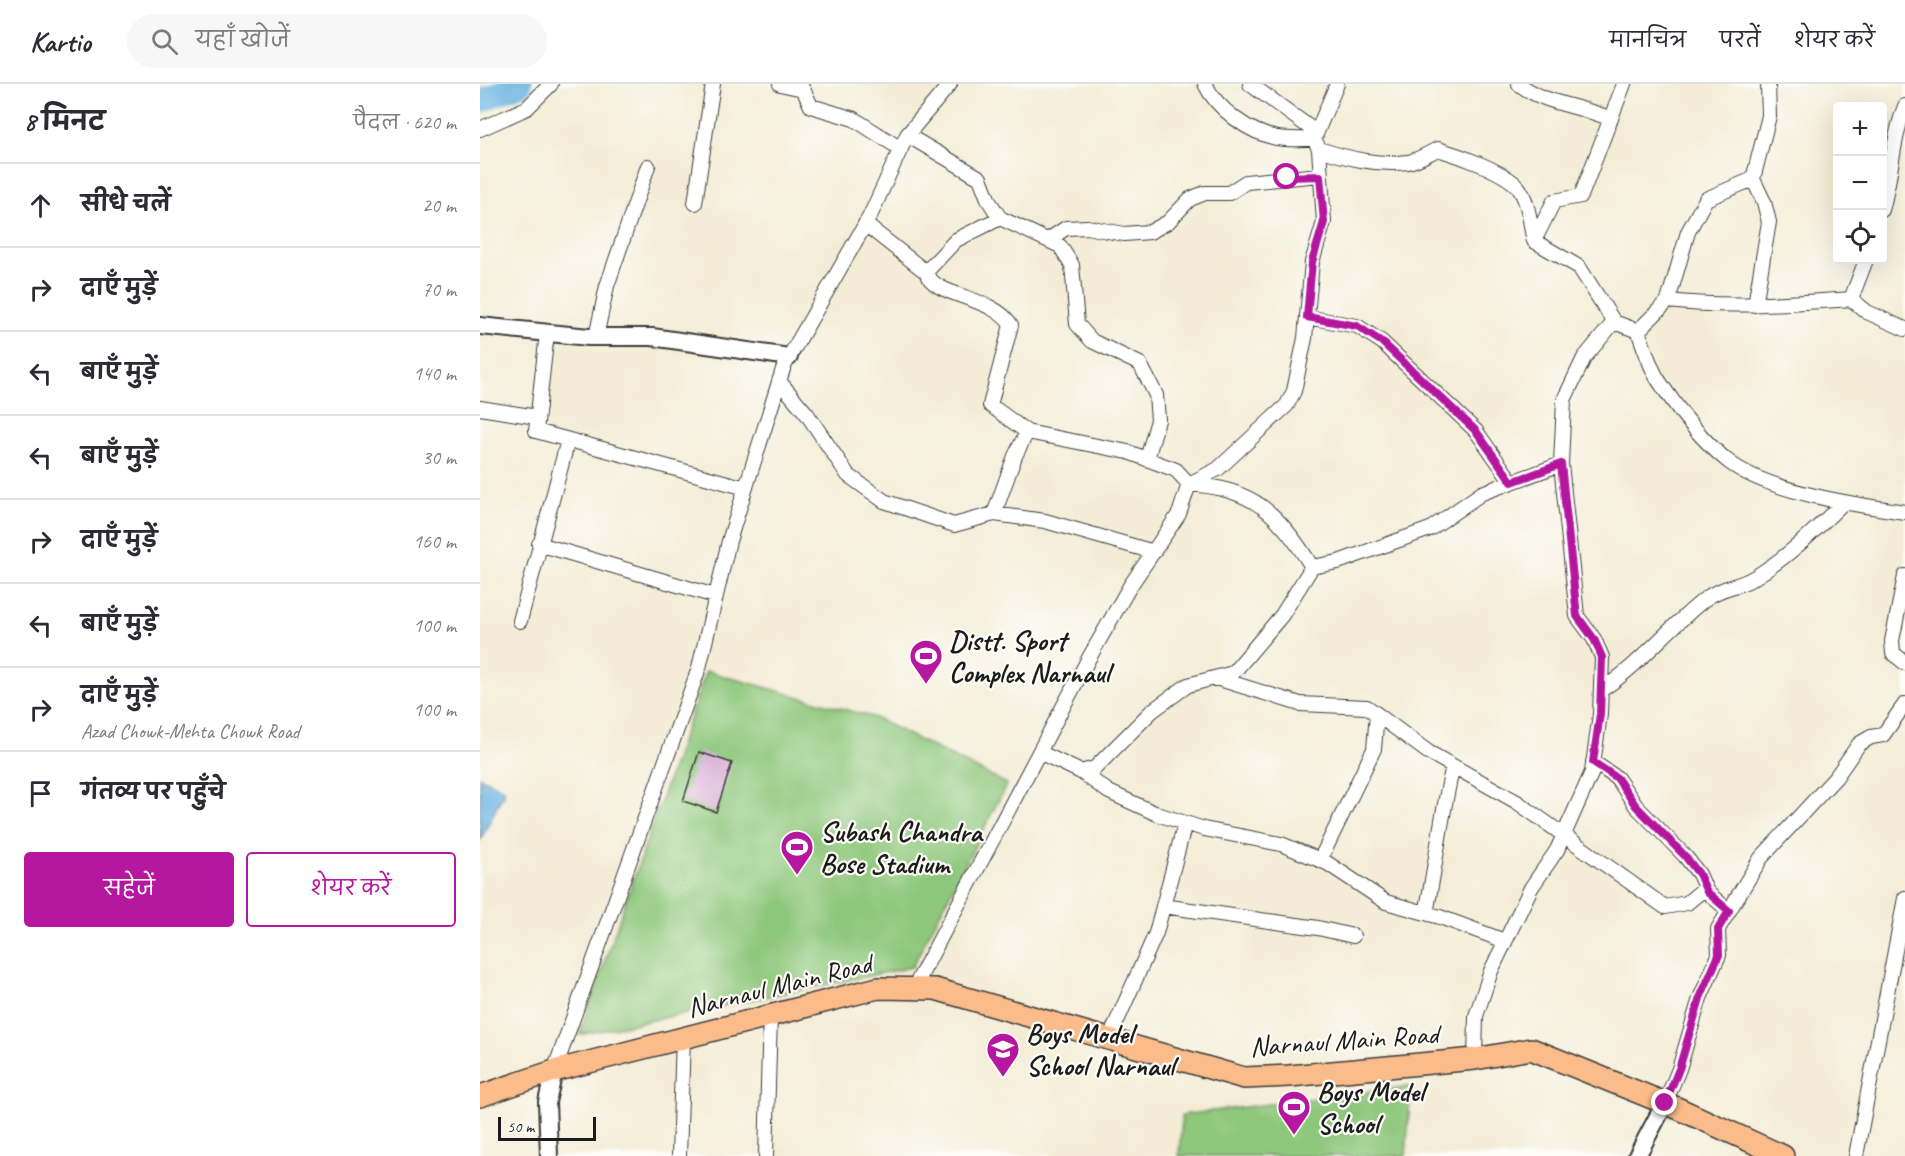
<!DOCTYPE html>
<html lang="hi">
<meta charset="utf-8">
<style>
body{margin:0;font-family:Caveat,"Playpen Sans Deva",sans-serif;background:#f7f7f7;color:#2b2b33}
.controls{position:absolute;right:18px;top:18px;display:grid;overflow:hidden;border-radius:6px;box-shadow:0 6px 24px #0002}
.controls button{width:54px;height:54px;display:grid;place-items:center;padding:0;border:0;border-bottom:2px solid #e1e1e2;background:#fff;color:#2b2b33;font:30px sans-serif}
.scale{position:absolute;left:18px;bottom:15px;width:98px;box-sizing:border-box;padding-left:6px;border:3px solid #1c1c1c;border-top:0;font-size:16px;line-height:21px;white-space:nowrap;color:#1c1c1c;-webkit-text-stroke:4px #fdfcf7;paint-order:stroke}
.stop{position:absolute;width:18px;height:18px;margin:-14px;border:4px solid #b5179e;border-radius:50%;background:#fff}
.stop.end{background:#b5179e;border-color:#fff;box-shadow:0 2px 6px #0008}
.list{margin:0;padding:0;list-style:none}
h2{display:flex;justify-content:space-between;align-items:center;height:78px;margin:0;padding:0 24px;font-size:26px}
h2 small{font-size:20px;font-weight:400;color:#7c7c81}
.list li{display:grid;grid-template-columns:39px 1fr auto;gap:18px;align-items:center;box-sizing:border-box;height:84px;padding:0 24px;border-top:2px solid #e1e1e2}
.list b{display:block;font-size:22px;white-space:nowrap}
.list p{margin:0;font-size:20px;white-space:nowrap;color:#7c7c81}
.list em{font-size:20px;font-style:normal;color:#7c7c81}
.actions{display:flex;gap:12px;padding:18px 24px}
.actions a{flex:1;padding:14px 0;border:2px solid #b5179e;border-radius:6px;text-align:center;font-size:21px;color:#b5179e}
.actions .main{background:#b5179e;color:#fff}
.icon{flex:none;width:33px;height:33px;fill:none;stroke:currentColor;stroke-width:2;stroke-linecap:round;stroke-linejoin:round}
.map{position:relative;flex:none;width:1425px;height:1072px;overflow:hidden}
header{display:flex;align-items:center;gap:36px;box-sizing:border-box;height:84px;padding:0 30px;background:#fff;border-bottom:2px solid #e1e1e2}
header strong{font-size:28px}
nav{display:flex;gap:33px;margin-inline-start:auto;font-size:21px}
.search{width:420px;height:54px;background:#f7f7f7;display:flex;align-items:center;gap:15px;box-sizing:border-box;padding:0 21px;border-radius:33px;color:#7c7c81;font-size:22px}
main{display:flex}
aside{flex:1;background:#fff}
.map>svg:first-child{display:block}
.green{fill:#8ec77b;stroke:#55724c;stroke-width:1.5}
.water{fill:#68b3e1;stroke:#42687e;stroke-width:1.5}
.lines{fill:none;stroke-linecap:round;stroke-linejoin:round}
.river{stroke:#68b3e1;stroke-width:24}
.building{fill:#dab1d8}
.minor-casing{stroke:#3c3b38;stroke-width:16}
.tertiary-casing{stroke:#3c3b38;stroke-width:20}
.primary-casing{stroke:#3c3b38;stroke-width:24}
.minor{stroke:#fff;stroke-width:14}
.tertiary{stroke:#fff;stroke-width:16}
.primary{stroke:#fabc8b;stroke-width:21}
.route{stroke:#b5179e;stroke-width:8}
.labels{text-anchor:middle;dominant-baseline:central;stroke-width:4.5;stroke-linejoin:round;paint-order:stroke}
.poi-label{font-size:28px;font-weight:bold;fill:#1c1c1c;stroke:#fdfcf7;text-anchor:start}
.street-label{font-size:28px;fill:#1c1c1c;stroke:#fdfcf7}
</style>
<header>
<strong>Kartio</strong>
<div class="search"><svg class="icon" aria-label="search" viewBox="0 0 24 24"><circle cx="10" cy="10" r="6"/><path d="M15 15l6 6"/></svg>यहाँ खोजें</div>
<nav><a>मानचित्र</a><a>परतें</a><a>शेयर करें</a></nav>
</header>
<main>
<aside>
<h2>8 मिनट<small>पैदल · 620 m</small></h2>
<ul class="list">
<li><svg class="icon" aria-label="ahead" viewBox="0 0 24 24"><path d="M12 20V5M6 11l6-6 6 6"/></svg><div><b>सीधे चलें</b></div><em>20 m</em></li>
<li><svg class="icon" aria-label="right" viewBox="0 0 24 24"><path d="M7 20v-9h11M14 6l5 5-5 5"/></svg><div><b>दाएँ मुड़ें</b></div><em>70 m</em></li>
<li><svg class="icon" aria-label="left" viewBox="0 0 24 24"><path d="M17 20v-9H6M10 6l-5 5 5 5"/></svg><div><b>बाएँ मुड़ें</b></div><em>140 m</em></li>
<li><svg class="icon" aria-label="left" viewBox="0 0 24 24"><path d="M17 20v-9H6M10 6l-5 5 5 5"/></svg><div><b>बाएँ मुड़ें</b></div><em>30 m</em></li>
<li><svg class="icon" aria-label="right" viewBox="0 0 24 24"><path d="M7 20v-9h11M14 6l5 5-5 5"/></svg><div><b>दाएँ मुड़ें</b></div><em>160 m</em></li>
<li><svg class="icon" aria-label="left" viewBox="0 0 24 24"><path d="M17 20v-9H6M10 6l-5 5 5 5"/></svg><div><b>बाएँ मुड़ें</b></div><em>100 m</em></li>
<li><svg class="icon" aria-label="right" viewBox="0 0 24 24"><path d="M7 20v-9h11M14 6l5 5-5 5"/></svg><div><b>दाएँ मुड़ें</b><p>Azad Chowk-Mehta Chowk Road</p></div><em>100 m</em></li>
<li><svg class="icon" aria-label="arrive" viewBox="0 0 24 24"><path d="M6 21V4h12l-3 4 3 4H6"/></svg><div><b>गंतव्य पर पहुँचे</b></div></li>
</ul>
<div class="actions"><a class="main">सहेजें</a><a>शेयर करें</a></div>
</aside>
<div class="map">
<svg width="1425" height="1072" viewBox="0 0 1425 1072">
<rect width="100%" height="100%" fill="#fdfcf7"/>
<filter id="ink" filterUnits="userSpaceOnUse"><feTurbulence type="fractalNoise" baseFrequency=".0167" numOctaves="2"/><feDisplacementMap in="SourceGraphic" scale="12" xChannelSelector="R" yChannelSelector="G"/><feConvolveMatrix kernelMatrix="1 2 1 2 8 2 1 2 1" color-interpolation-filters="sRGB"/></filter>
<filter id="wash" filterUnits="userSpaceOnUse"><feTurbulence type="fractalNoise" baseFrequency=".008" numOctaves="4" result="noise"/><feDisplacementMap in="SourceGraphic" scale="24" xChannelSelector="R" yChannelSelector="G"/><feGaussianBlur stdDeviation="1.35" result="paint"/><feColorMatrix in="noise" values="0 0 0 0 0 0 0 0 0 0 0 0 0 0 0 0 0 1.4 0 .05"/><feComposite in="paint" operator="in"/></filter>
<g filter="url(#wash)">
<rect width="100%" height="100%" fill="#f4ecd6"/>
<path class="green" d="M226 587 393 633 527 700 432 883 99 951Z
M931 1002 926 1072H699L702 1031Z"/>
<path class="water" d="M0 693 25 706 0 757Z"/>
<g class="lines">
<path class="river" d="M0 17 40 0"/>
</g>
<g id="blocks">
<path class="building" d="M219 668 252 679 236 728 203 717Z"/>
</g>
</g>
<g filter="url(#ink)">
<use href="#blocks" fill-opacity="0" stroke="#3c3b38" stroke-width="1.5"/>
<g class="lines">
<g class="minor-casing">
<path id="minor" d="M300 0 323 5 331 22 374 35 421 65
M725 0C737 25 769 49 797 54 809 56 822 55 834 55L857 0
M1039 0C1064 20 1102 22 1131 35
M0 45 47 24 71 0
M427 51 500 94 509 117 520 134 580 162 592 181 597 240 612 257 660 280 676 311 678 336 667 375
M839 65C867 74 898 82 928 78 938 76 949 69 958 65 978 71 1024 87 1038 103 1049 117 1050 141 1054 157
M1273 95 1284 118 1289 138 1275 221
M215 119 233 0
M1402 126C1412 91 1412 56 1425 22
M385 140 446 188C454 214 512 211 531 241L510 321 547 348
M568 156 586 144 607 143 644 150 670 148 688 138 710 115 725 109H749L766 98 840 91
M446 188 476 156 520 134
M1371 215 1387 228 1425 245
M1188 217 1208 148 1226 115 1273 95 1289 32 1288 0
M827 233 877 242 902 258 996 347 1032 398
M1134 238 1099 183 1054 157 1074 117 1101 112 1144 0
M1158 247C1164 262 1169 280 1177 294 1196 323 1222 357 1249 378 1288 408 1376 421 1425 428
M67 249 56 347 266 404
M116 253 127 202 168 82
M299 297 327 330 368 391 404 417 474 441 514 430 565 437 674 468
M0 324 57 333
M514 430 535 372 547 348 648 368 696 386 709 400 738 385 807 321 814 307 825 254 832 178 844 138 839 65 829 43 770 0
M59 460 235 512
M1425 492 1412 557 1413 569 1425 579
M40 537 88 356
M736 594 820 620 887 623 948 668 1037 718 1185 823 1207 819 1225 804
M1121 606C1160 581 1188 544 1225 515 1244 501 1258 504 1275 493 1308 473 1335 446 1363 419
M559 668 601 688 615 684 672 627 708 601 753 589 802 531 832 483
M1113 678 1137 694 1156 722 1205 772 1219 790 1227 808 1249 827
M601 688 629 708 677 730 724 745 801 760 847 779 906 818 960 833 1025 857
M840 776 894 665 897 630
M683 822 838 844 873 852
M946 829C956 780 961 731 973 682
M434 904 609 574 650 502 699 430 709 400C773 404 800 430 832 483L858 478 950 445 1002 409 1081 380
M629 955 676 849 705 739
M995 975 996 932 1011 887 1051 804 1077 766 1112 688 1120 630 1122 573 1114 555 1097 532 1081 380 1084 316 1104 274 1134 238 1158 247 1188 217C1249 224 1310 219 1371 215L1386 176
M74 987 219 584 249 457 304 282 390 132 427 51 470 0
M1185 1019 1199 985 1220 914 1239 871 1238 845 1281 774 1356 693 1379 660 1391 653 1403 651 1425 620
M199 1072 203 954
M286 1072 290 931
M1376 1072 1425 814"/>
</g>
<g class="tertiary-casing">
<path id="tertiary" d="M0 242 109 253H172L309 273
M69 1072 67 1018 74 987
M1157 1072 1185 1019"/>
</g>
<g class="primary-casing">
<path id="primary" d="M0 1012 74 987 398 904 455 905 764 994 809 992 995 975 1051 965 1197 1024 1303 1072"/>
</g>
<use href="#minor" class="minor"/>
<use href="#tertiary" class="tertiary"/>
<use href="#primary" class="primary"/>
</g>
</g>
<g class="lines" filter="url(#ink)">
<path class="route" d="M807 93 840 92 844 138 832 178 827 233 877 242 902 258 996 347 1032 398 1081 380 1097 532 1114 555 1122 573 1120 630 1113 678 1137 694 1156 722 1205 772 1219 790 1227 808 1249 827 1238 845 1239 871 1220 914 1199 985 1185 1019"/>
</g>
<defs>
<g id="stadium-pin" transform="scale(1.725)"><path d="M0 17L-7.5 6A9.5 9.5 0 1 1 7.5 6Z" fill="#b5179e" stroke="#fdfcf7"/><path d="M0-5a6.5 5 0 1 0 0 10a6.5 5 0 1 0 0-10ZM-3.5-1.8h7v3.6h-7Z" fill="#fff"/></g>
<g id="school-pin" transform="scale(1.725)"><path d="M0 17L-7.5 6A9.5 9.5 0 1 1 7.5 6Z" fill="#b5179e" stroke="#fdfcf7"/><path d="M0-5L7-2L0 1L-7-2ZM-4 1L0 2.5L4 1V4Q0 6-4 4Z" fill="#fff"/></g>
</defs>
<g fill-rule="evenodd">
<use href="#stadium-pin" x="446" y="572"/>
<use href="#stadium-pin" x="317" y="763"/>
<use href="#school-pin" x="523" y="965"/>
<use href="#stadium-pin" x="814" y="1023"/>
</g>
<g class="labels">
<g class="poi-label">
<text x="469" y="556">Distt. Sport<tspan x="469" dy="32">Complex Narnaul</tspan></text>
<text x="340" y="747">Subash Chandra<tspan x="340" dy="32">Bose Stadium</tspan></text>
<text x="546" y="949">Boys Model<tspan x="546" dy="32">School Narnaul</tspan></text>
<text x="837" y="1007">Boys Model<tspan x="837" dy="32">School</tspan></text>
</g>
<g class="street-label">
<text transform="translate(299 901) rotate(-14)">Narnaul Main Road</text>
<text transform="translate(864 956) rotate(-4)">Narnaul Main Road</text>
</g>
</g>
</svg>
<div class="controls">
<button>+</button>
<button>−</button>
<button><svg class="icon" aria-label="locate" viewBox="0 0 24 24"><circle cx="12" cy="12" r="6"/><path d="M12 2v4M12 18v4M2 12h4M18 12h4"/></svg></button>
</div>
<div class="scale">50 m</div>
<div class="stop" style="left:807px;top:93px"></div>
<div class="stop end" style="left:1185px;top:1019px"></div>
</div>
</main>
